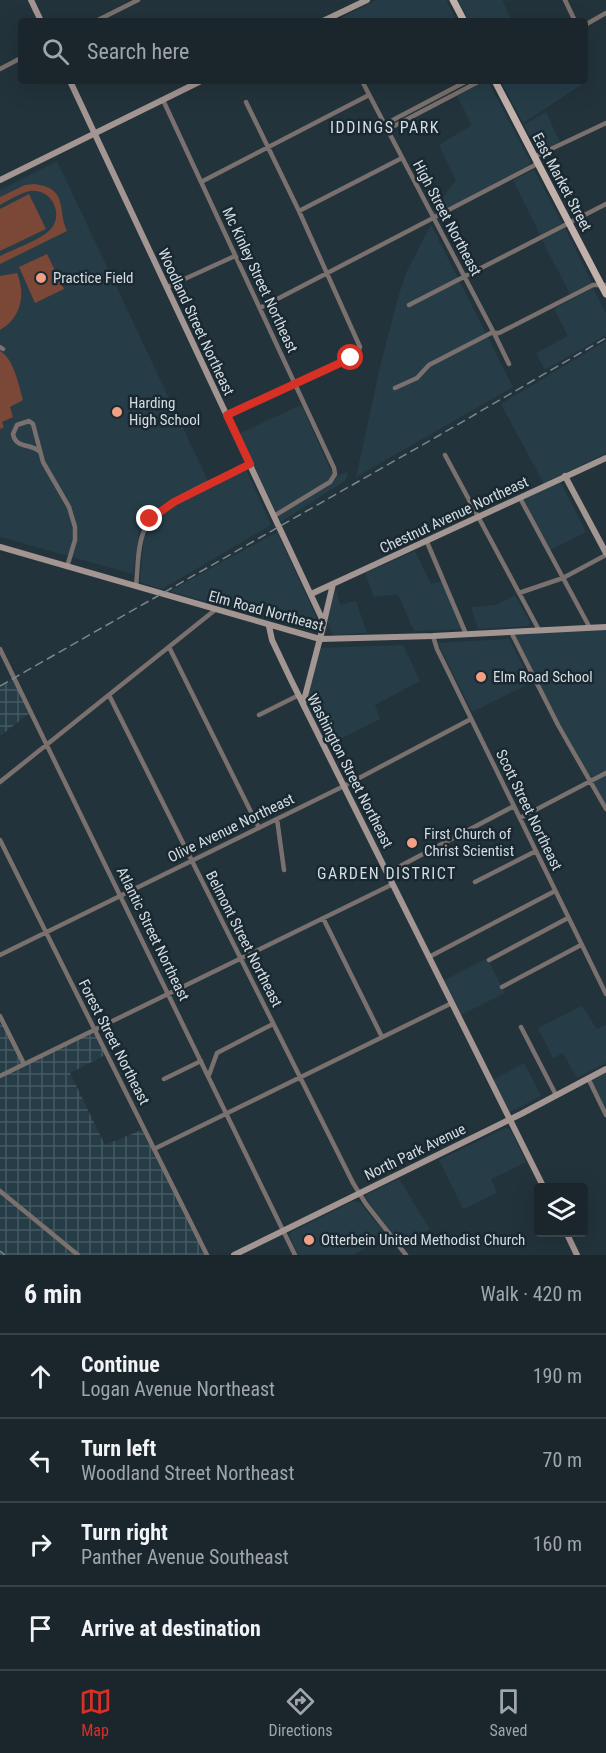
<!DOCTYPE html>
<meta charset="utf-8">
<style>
body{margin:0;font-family:"Roboto Condensed",sans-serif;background:#232e34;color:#f1f3f6}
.controls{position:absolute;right:18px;bottom:18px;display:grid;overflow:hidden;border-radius:6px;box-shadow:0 6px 24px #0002}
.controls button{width:54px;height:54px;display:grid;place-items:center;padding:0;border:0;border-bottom:2px solid #384348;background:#1a262c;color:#f1f3f6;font:30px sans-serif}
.stop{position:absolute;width:18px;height:18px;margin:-14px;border:4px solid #d93025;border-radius:50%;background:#fff}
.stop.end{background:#d93025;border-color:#fff;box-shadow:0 2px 6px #0008}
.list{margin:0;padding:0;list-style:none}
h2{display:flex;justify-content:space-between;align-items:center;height:78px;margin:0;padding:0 24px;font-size:26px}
h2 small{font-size:20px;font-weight:400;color:#9fa5a9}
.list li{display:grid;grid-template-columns:39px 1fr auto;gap:18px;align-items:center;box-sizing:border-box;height:84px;padding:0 24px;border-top:2px solid #384348}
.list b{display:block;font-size:22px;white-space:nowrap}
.list p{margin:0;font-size:20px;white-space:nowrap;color:#9fa5a9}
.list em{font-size:20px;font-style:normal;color:#9fa5a9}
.icon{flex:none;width:33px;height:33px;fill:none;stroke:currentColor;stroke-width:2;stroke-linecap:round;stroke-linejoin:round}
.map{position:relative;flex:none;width:606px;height:1255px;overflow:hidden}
.search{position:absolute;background:#1a262c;box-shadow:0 6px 24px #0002;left:18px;right:18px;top:18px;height:66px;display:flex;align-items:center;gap:15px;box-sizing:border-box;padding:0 21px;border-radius:6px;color:#9fa5a9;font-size:22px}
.sheet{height:414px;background:#1a262c}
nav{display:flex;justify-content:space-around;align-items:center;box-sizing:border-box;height:84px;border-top:2px solid #384348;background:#1a262c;font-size:16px;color:#9fa5a9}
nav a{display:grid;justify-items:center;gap:3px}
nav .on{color:#d93025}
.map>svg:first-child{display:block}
.built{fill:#263d48}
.industrial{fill:url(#industrial-grid)}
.green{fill:#7b4736}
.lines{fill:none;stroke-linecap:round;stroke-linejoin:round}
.street{stroke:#7a716e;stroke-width:4.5}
.secondary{stroke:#a39591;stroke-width:6}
.primary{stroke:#c2b1ab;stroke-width:7}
.rail{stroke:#7b878e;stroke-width:1.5;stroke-dasharray:9 4.5;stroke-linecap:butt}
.route{stroke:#d93025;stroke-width:8}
.poi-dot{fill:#f39f84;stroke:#1a2931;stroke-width:2}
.labels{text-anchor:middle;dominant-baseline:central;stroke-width:5;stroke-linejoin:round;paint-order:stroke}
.street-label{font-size:15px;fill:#d3dce1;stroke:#1a2931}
.poi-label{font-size:15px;fill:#d3dce1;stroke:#1a2931;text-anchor:start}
.neighbourhood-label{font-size:16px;letter-spacing:1.5px;fill:#d3dce1;stroke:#1a2931}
</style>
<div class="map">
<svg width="606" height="1255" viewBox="0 0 606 1255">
<defs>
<pattern id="industrial-grid" width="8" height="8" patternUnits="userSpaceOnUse" patternTransform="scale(1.5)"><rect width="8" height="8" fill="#263d48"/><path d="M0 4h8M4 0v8" fill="none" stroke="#455862"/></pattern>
</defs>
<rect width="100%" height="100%" fill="#23333b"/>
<path class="built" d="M376 0H446L457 21H335Z
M458 0H502L512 21H469Z
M501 81H579L581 85 523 123Z
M484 82 489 83 530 161 529 165 434 216 432 212 456 180 439 145 472 125 457 96Z
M546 112 560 142 538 152 524 125Z
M57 161 208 481 160 506 149 515 139 534 133 574 0 537V190Z
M534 170 562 223 540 235 513 180Z
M431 225 513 387 356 477 381 363 399 294 407 271Z
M565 228 592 283 570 294 542 240Z
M593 288 606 313V335L545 370 536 353 568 336 554 309Z
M606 341V453L544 484 501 404Z
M301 405 332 473 339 475 348 472 346 480 281 522 238 434Z
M246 469 271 525 162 589 140 582 144 537 155 519 171 507Z
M560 481 586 532 550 550 523 499Z
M277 532 316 616 318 622 317 628 314 632 170 591Z
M415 551 431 584 443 581 462 629 414 631 398 594 374 597 365 573Z
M336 588 340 605 356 601 367 633 333 635 327 622Z
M515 595 530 622 528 626 478 629 471 607 496 605Z
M606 627V809L558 725 511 632Z
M509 639 531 683 472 712 438 643Z
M403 645 420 681 375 705 380 719 327 746 306 704 321 648Z
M487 958 505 993 461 1015 443 981Z
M582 1006 597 1029 606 1025V1063L577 1078 563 1053 553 1058 538 1028Z
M524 1063 541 1096 510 1112 493 1080Z
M606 1069V1115L588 1078Z
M505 1128 510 1129 526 1162 491 1179 497 1193 463 1209 439 1160Z
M399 1179 430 1229 401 1246 365 1197 367 1194Z
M354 1201 360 1203 387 1236 353 1255H298L290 1237 291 1232Z"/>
<path class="industrial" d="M14 678 31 712 0 736V687Z
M0 1016 24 1064 95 1030 107 1054 70 1073 105 1145 144 1129 207 1255H0Z"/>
<path class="green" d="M34 184C69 188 57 210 67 231L0 264V256C14 249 40 240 50 230 65 214 51 188 30 191 20 193 9 200 0 205V197L25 185Z
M29 194 46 229 0 251V209Z
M47 254 64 289 35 303 19 267Z
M17 273C26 295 21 318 0 330V276Z
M0 351C14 359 19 386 23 400L10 407 13 417 2 422 4 427 0 429Z"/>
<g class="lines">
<path class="street" d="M565 0 575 21
M96 21 138 0
M585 25 606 13
M0 69 21 58
M362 81 494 333H499L593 285H606
M163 100 334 468 335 474 330 482 274 516
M386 126 391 121 467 81
M386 127 394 126 480 81
M534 157 606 123
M201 182 369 95
M299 211 402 158
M167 287 235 256
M409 305 606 204
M260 308 537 164
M0 347 3 349
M395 388 417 378 429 365 491 333H494L509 364
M227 415 351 358 358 352 360 347 299 211 246 102
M39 451C30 443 16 449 13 434L17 425 29 421 33 424 43 462 69 507 75 527V540L67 567
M445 455 539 630
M520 498 590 628
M427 542 466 634
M136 586C138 569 137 547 144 531 155 503 222 477 250 464
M519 593 563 578 606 555
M511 632 558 725 606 809
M433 636 437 649 606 994
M169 647 259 828
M0 649 295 1255
M109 695 353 1183 366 1204 406 1255
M259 715 299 695
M0 782 215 610
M520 818 606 773
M277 819 284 870
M0 840 207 1255
M387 873 514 806
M475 882 536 851
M323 918 382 1037
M0 955 344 786 471 719
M429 957 555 891
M489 960 568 918
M502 987 581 945
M0 1016 24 1064
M521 1027 556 1095
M209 1075 217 1053 273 1024
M0 1076 393 884
M588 1078 606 1115
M164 1079 201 1061
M154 1149 452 1003
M0 1191 78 1255"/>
<path class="secondary" d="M31 0 41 21
M323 21 367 0
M70 81 324 623 303 704
M0 180 201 81
M565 476 606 553
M0 547 320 639 433 636 606 627
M311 594 606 458
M324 622 333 584
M269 626 272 640 291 680 544 1188
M566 1232 577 1255
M234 1255 521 1114 606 1069"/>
<path class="primary" d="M453 0 464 21
M495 81 606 294"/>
<path class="rail" d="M0 686 438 436 606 338
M0 1251 5 1255"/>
</g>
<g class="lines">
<path class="route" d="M150 519 174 502 250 464 227 415 351 358"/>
</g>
<g class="poi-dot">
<circle cx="41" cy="278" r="6"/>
<circle cx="117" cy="412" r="6"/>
<circle cx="481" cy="677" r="6"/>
<circle cx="412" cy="843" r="6"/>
<circle cx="309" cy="1240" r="6"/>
</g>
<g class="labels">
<g class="street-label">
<text transform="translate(562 182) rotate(62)">East Market Street</text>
<text transform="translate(447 218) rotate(62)">High Street Northeast</text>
<text transform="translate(260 280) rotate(65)">Mc Kinley Street Northeast</text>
<text transform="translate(196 322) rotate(65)">Woodland Street Northeast</text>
<text transform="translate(454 515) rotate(-25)">Chestnut Avenue Northeast</text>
<text transform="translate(266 611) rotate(15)">Elm Road Northeast</text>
<text transform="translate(350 771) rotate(63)">Washington Street Northeast</text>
<text transform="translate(529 810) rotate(64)">Scott Street Northeast</text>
<text transform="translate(231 828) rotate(-26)">Olive Avenue Northeast</text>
<text transform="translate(153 934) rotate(64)">Atlantic Street Northeast</text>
<text transform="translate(244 939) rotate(63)">Belmont Street Northeast</text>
<text transform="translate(114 1042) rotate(63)">Forest Street Northeast</text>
<text transform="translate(415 1152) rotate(-26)">North Park Avenue</text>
</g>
<g class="poi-label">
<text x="53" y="278">Practice Field</text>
<text x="129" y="403">Harding<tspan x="129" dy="17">High School</tspan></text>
<text x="493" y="677">Elm Road School</text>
<text x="424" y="834">First Church of<tspan x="424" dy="17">Christ Scientist</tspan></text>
<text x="321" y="1240">Otterbein United Methodist Church</text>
</g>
<g class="neighbourhood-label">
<text x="385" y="127">IDDINGS PARK</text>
<text x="387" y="873">GARDEN DISTRICT</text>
</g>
</g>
</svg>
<div class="controls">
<button><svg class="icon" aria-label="layers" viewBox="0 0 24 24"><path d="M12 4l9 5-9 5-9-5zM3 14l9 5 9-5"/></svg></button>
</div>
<div class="stop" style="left:351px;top:358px"></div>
<div class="stop end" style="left:150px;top:519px"></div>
<div class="search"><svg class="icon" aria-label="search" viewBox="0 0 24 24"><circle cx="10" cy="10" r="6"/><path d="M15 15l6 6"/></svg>Search here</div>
</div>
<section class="sheet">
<h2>6 min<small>Walk · 420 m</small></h2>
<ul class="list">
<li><svg class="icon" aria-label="ahead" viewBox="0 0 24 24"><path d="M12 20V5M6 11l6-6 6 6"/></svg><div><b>Continue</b><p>Logan Avenue Northeast</p></div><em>190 m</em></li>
<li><svg class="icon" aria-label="left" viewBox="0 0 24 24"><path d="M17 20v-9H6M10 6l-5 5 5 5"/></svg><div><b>Turn left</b><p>Woodland Street Northeast</p></div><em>70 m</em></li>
<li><svg class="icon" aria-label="right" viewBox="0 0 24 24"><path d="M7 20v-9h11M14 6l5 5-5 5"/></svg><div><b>Turn right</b><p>Panther Avenue Southeast</p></div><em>160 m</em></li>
<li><svg class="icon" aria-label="arrive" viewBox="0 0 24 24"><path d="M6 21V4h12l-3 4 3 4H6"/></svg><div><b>Arrive at destination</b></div></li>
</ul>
</section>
<nav>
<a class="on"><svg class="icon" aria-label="map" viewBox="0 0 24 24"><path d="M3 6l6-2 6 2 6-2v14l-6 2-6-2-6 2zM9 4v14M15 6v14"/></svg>Map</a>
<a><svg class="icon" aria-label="directions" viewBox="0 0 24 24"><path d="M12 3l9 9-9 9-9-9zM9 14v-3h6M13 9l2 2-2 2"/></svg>Directions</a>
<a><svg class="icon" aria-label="saved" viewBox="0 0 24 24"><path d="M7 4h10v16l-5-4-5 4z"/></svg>Saved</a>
</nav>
